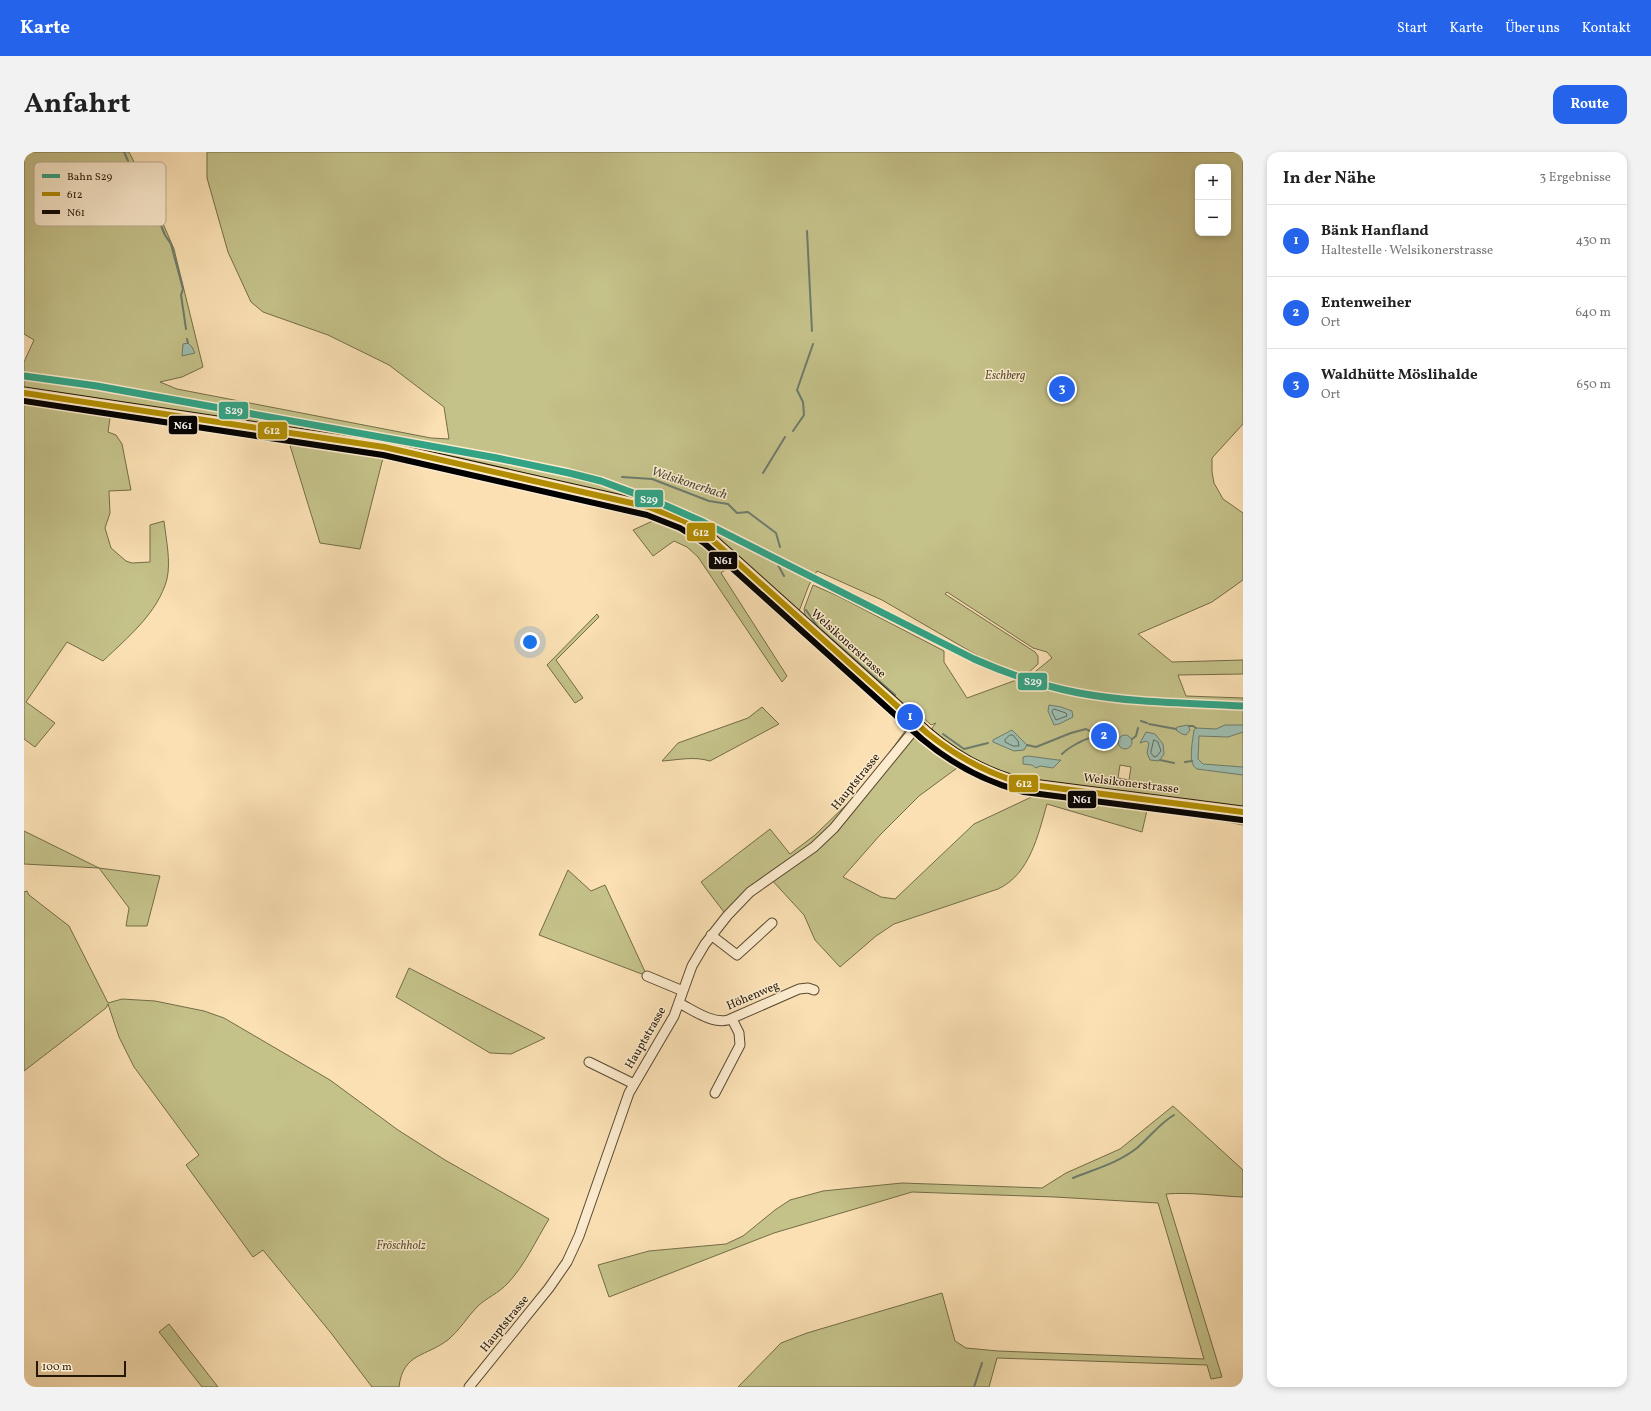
<!DOCTYPE html>
<html lang="de">
<meta charset="utf-8">
<style>
body{margin:0;font-family:Vollkorn,serif;background:#f2f2f2;color:#222}
.controls{position:absolute;right:12px;top:12px;display:grid;overflow:hidden;border-radius:8px;box-shadow:0 2px 6px #0003}
.controls button{width:36px;height:36px;display:grid;place-items:center;padding:0;border:0;border-bottom:1px solid #e0e0e0;background:#fff;color:#222;font:20px sans-serif}
.scale{position:absolute;left:12px;bottom:10px;width:90px;box-sizing:border-box;padding-left:4px;border:2px solid #241705;border-top:0;font-size:11px;line-height:14px;white-space:nowrap;color:#241705;-webkit-text-stroke:3px #fcebce;paint-order:stroke}
.you{position:absolute;left:506px;top:490px;width:14px;height:14px;margin:-10px;border:3px solid #fff;border-radius:50%;background:#1a73e8;box-shadow:0 0 0 6px #1a73e833}
.badge{display:grid;place-items:center;width:26px;height:26px;border-radius:50%;background:#2563eb;color:#fff;font-size:13px;font-weight:700}
.pin{position:absolute;translate:-50% -50%;border:2px solid #fff;box-shadow:0 1px 4px #0006}
.list{margin:0;padding:0;list-style:none}
h2{display:flex;justify-content:space-between;align-items:center;height:52px;margin:0;padding:0 16px;font-size:17px}
h2 small{font-size:13px;font-weight:400;color:#767676}
.list li{display:grid;grid-template-columns:26px 1fr auto;gap:12px;align-items:center;box-sizing:border-box;height:72px;padding:0 16px;border-top:1px solid #e0e0e0}
.list b{display:block;font-size:15px;white-space:nowrap}
.list p{margin:0;font-size:13px;white-space:nowrap;color:#767676}
.list em{font-size:13px;font-style:normal;color:#767676}
.map{position:relative;flex:none;width:1219px;height:1235px;overflow:hidden;border-radius:12px}
header{display:flex;align-items:center;gap:24px;box-sizing:border-box;height:56px;padding:0 20px;background:#2563eb;color:#fff}
header strong{font-size:19px}
nav{display:flex;gap:22px;margin-inline-start:auto;font-size:14px}
.intro{display:flex;align-items:center;justify-content:space-between;box-sizing:border-box;height:96px;padding:0 24px}
h1{margin:0;font-size:28px}
.button{padding:10px 18px;border-radius:12px;background:#2563eb;color:#fff;font-size:14px;font-weight:700}
main{display:flex;gap:24px;padding:0 24px}
aside{flex:1;background:#fff;border-radius:12px;box-shadow:0 2px 6px #0003}
.map>svg:first-child{display:block}
.green{fill:#c4c189;stroke:#746c47;fill-rule:evenodd}
.water{fill:#9ebdaf;stroke:#6d7b6b}
.lines{fill:none;stroke-linecap:round;stroke-linejoin:round}
.shore{stroke:#616a5a;stroke-width:1}
.stream{stroke:#6d7b6b;stroke-width:2}
.minor-casing{stroke:#5a4930;stroke-width:11}
.major-casing{stroke:#241705;stroke-width:13}
.minor{stroke:#fcebce;stroke-width:9}
.major{stroke:#fae0b3;stroke-width:11}
.bus-1-casing{stroke:#fcebce;stroke-width:9}
.bus-2-casing{stroke:#fcebce;stroke-width:9}
.bus-1{stroke:#b28d02;stroke-width:6}
.bus-2{stroke:#000;stroke-width:6}
.rail-1-casing{stroke:#fcebce;stroke-width:10}
.rail-1{stroke:#32a384;stroke-width:7}
.labels{text-anchor:middle;dominant-baseline:central;stroke-width:3;stroke-linejoin:round;paint-order:stroke}
.park-label{font-size:12px;font-style:italic;fill:#5c5233;stroke:#fcebce}
.street-label{font-size:12px;fill:#241705;stroke:#fcebce}
.water-label{font-size:13px;font-style:italic;fill:#4f5140;stroke:#fcebce}
.key{fill:#fcebce;stroke:#bbab92;stroke-width:1}
.key-label{font-size:11px;fill:#241705}
.line-badge{stroke:#fcebce;stroke-width:1.5}
.badge-label{font-size:11px;text-anchor:middle;font-weight:bold;fill:#fff}
</style>
<header>
<strong>Karte</strong>
<nav><a>Start</a><a>Karte</a><a>Über uns</a><a>Kontakt</a></nav>
</header>
<div class="intro"><h1>Anfahrt</h1><a class="button">Route</a></div>
<main>
<div class="map">
<svg width="1219" height="1235" viewBox="0 0 1219 1235">
<rect width="100%" height="100%" fill="#fae0b3"/>
<filter id="stains"><feTurbulence type="fractalNoise" baseFrequency=".005" numOctaves="4"/><feColorMatrix values="0 0 0 0 .2 0 0 0 0 .09 0 0 0 0 .02 0 0 0 .5 -.17"/></filter>
<radialGradient id="worn" r=".72"><stop offset=".6" stop-color="#630" stop-opacity="0"/><stop offset="1" stop-color="#630" stop-opacity=".3"/></radialGradient>
<path class="green" d="M0 0H105L124 37 150 97 179 215 158 225 136 230 153 237 407 286 425 287 420 255 365 213 304 183 239 160 227 150 204 100 183 26V0H1219V272L1188 306V320L1190 331 1199 347 1219 361V428L1188 450 1114 482 1148 510 1219 508V522L1154 523 1162 544 1219 546V551L1092 544 1055 539 999 524 968 512 858 448 793 419 785 433 772 467 878 565 900 592 914 604 933 616 895 644 856 683 819 725 857 745 871 747 950 672 1016 641V634L955 613 910 581 908 576 912 571 907 573 891 558 882 556 782 467 780 457 789 433 814 444 920 499V510L943 546 995 527 1026 537 1071 546 1142 553 1219 556V673L1124 654 1118 680 1023 652C1014 683 1006 722 974 737L870 772 852 784 816 815 791 788 780 763 746 726 703 764 677 730 746 677 766 702 791 683 825 650 828 653 881 579 882 572 708 413 697 421 763 524 758 530 674 405 663 395 650 389 629 404 609 378 633 367 631 362 360 302 336 397 296 391 264 287 140 268 121 258 9 246 6 249 13 248 87 259 84 280 92 283 98 292 107 338 85 339 86 361 81 376 87 396 102 409 108 411 126 410V373L140 369C142 387 147 409 143 427 134 461 103 486 79 509L43 490 2 550 31 571 11 595 0 587V228H5L6 221H0V210L10 188 0 182ZM1174 15H1204V81H1174ZM923 440 1009 496 1023 500 1028 506 1007 523 1003 522 1014 512V504L1011 500 921 442ZM1096 613 1107 615 1105 628 1094 626Z
M573 462 575 465 532 508 559 546 551 551 523 513Z
M738 555 755 572 686 609C670 604 654 608 638 609L654 591 724 566Z
M0 679 75 716 136 724 123 774H102L105 756 75 716 0 712Z
M544 718 567 739 581 733 623 824 515 783Z
M3 739 5 743 45 774 84 851 98 847 131 849 180 859 200 866 306 928 374 978 421 1008 525 1067C512 1088 501 1113 484 1131 475 1141 462 1146 453 1155 443 1165 436 1178 425 1187 403 1205 379 1200 375 1235H348L307 1181 239 1098 229 1105 162 1013 175 1003 110 915 95 885 84 852 82 856 0 919V740Z
M385 816 521 886 487 902 466 901 372 845Z
M1149 954 1219 1018V1045C1193 1044 1168 1040 1142 1042L1198 1225 1187 1227 1183 1213 973 1206 965 1235H714L757 1191 783 1181 918 1141 931 1189 942 1196 974 1199 1180 1207 1134 1051 1031 1045 888 1040 750 1081 585 1145 574 1113 625 1099 702 1092 719 1084 751 1058 766 1048 799 1039 878 1031 1018 1036 1042 1021 1096 997Z
M145 1172 194 1235H178L135 1180Z"/>
<path class="water" d="M164 191 168 195 171 201 158 204 159 192Z
M1025 553 1037 555 1048 559 1049 565 1035 572 1030 573 1024 559Z
M1164 573 1166 578 1162 583 1158 582 1152 578 1153 575Z
M1201 573H1219V580L1204 585 1175 584 1174 607 1179 612 1219 615V623L1173 617C1163 612 1169 588 1170 578L1172 576 1192 577Z
M988 578 1003 593 1000 598 990 599 969 590V588Z
M1122 580 1131 582 1139 592 1140 602 1135 609 1126 608 1123 601 1125 591 1122 589 1116 591Z
M1094 590a7 7 0 1 1 14 0a7 7 0 1 1-14 0Z
M1004 604 1034 608H1037L1029 616 1016 614 1012 616 1008 613 999 612V605Z"/>
<g class="lines">
<path class="shore" d="M1030 557 1042 561 1043 564 1032 568 1028 560Z
M986 583H989L994 589 995 594H989L981 590V588Z
M1130 588 1134 590 1137 599 1133 604 1130 605 1127 601Z"/>
<path class="stream" d="M100 0 109 20 129 54 141 83 147 92 159 137 157 143 162 177
M783 79 788 179
M163 187 164 191
M769 279 780 263 779 250 773 238 789 192
M739 321 761 285
M598 325 628 327 685 349 704 352 713 361 724 360 752 381 756 395
M754 413 760 424
M782 458 794 475 871 543
M1117 569 1123 571
M1125 572 1152 577
M1165 574H1169L1172 576
M919 582 940 597 964 591
M1108 587 1112 584 1114 576
M1003 593 1012 595 1047 581 1062 577 1071 582 1079 581 1094 590
M1038 602C1044 596 1058 588 1066 586L1070 588 1077 582
M1136 608 1150 611
M1161 610 1168 609
M1049 1026C1071 1017 1094 1011 1113 996 1126 985 1136 971 1150 963
M950 1235 958 1211"/>
<g class="minor-casing">
<path id="minor" d="M687 783 713 803 748 771
M623 824 659 839
M655 851C669 858 688 872 704 868L775 837 784 836 790 838
M565 910 610 932
M691 941 716 893 715 881 708 867
M445 1235 525 1136 543 1110 555 1084 605 941 650 864 668 814 681 792 703 764 726 740 790 695 810 676 894 573"/>
</g>
<g class="major-casing">
<path id="major" d="M0 241 360 295 625 355 660 369 685 385 903 581C932 606 963 623 1001 632L1219 660"/>
</g>
<use href="#minor" class="minor"/>
<use href="#major" class="major"/>
<g class="bus-1-casing">
<path id="bus-1" d="M0 241 360 295 625 355 660 369 685 385 903 581C933 605 964 622 1001 632L1219 660"/>
</g>
<g class="bus-2-casing">
<path id="bus-2" d="M0 249 359 303 623 363 656 376 680 391 898 587C928 612 961 630 1000 640L1218 668"/>
</g>
<use href="#bus-1" class="bus-1"/>
<use href="#bus-2" class="bus-2"/>
<g class="rail-1-casing">
<path id="rail-1" d="M0 224 73 234 473 306 545 321 577 329 636 351 679 370 950 507C984 522 1018 534 1055 541 1109 551 1164 551 1219 554"/>
</g>
<use href="#rail-1" class="rail-1"/>
</g>
<g class="labels">
<g class="park-label">
<text x="981" y="224">Eschberg</text>
<text x="377" y="1094">Fröschholz</text>
</g>
<g class="street-label">
<text transform="translate(824 492) rotate(42)">Welsikonerstrasse</text>
<text transform="translate(832 630) rotate(-51)">Hauptstrasse</text>
<text transform="translate(1107 632) rotate(7)">Welsikonerstrasse</text>
<text transform="translate(729 844) rotate(-23)">Höhenweg</text>
<text transform="translate(622 886) rotate(-60)">Hauptstrasse</text>
<text transform="translate(481 1172) rotate(-51)">Hauptstrasse</text>
</g>
<g class="water-label">
<text transform="translate(665 332) rotate(18)">Welsikonerbach</text>
</g>
</g>
<rect x="10" y="10" width="132" height="64" rx="6" class="key"/>
<rect x="18" y="22" width="18" height="4" fill="#32a384"/>
<rect x="18" y="40" width="18" height="4" fill="#b28d02"/>
<rect x="18" y="58" width="18" height="4" fill="#000"/>
<g class="key-label">
<text x="43" y="28">Bahn S29</text>
<text x="43" y="46">612</text>
<text x="43" y="64">N61</text>
</g>
<g class="line-badge">
<rect x="194" y="249" width="31" height="19" rx="4" fill="#32a384"/>
<rect x="144" y="263" width="30" height="20" rx="4" fill="#000"/>
<rect x="233" y="269" width="31" height="19" rx="4" fill="#b28d02"/>
<rect x="610" y="337" width="30" height="19" rx="4" fill="#32a384"/>
<rect x="662" y="370" width="30" height="20" rx="4" fill="#b28d02"/>
<rect x="684" y="399" width="30" height="19" rx="4" fill="#000"/>
<rect x="993" y="520" width="31" height="19" rx="4" fill="#32a384"/>
<rect x="984" y="622" width="31" height="19" rx="4" fill="#b28d02"/>
<rect x="1043" y="638" width="30" height="19" rx="4" fill="#000"/>
</g>
<g class="badge-label">
<text x="210" y="262">S29</text>
<text x="159" y="277">N61</text>
<text x="248" y="282">612</text>
<text x="625" y="351">S29</text>
<text x="677" y="384">612</text>
<text x="699" y="412">N61</text>
<text x="1009" y="533">S29</text>
<text x="1000" y="635">612</text>
<text x="1058" y="651">N61</text>
</g>
<rect width="100%" height="100%" filter="url(#stains)"/>
<rect width="100%" height="100%" fill="url(#worn)"/>
</svg>
<div class="controls">
<button>+</button>
<button>−</button>
</div>
<div class="scale">100 m</div>
<div class="you"></div>
<div class="pin badge" style="left:886px;top:565px">1</div>
<div class="pin badge" style="left:1080px;top:584px">2</div>
<div class="pin badge" style="left:1038px;top:237px">3</div>
</div>
<aside>
<h2>In der Nähe<small>3 Ergebnisse</small></h2>
<ul class="list">
<li><span class="badge">1</span><div><b>Bänk Hanfland</b><p>Haltestelle · Welsikonerstrasse</p></div><em>430 m</em></li>
<li><span class="badge">2</span><div><b>Entenweiher</b><p>Ort</p></div><em>640 m</em></li>
<li><span class="badge">3</span><div><b>Waldhütte Möslihalde</b><p>Ort</p></div><em>650 m</em></li>
</ul>
</aside>
</main>
